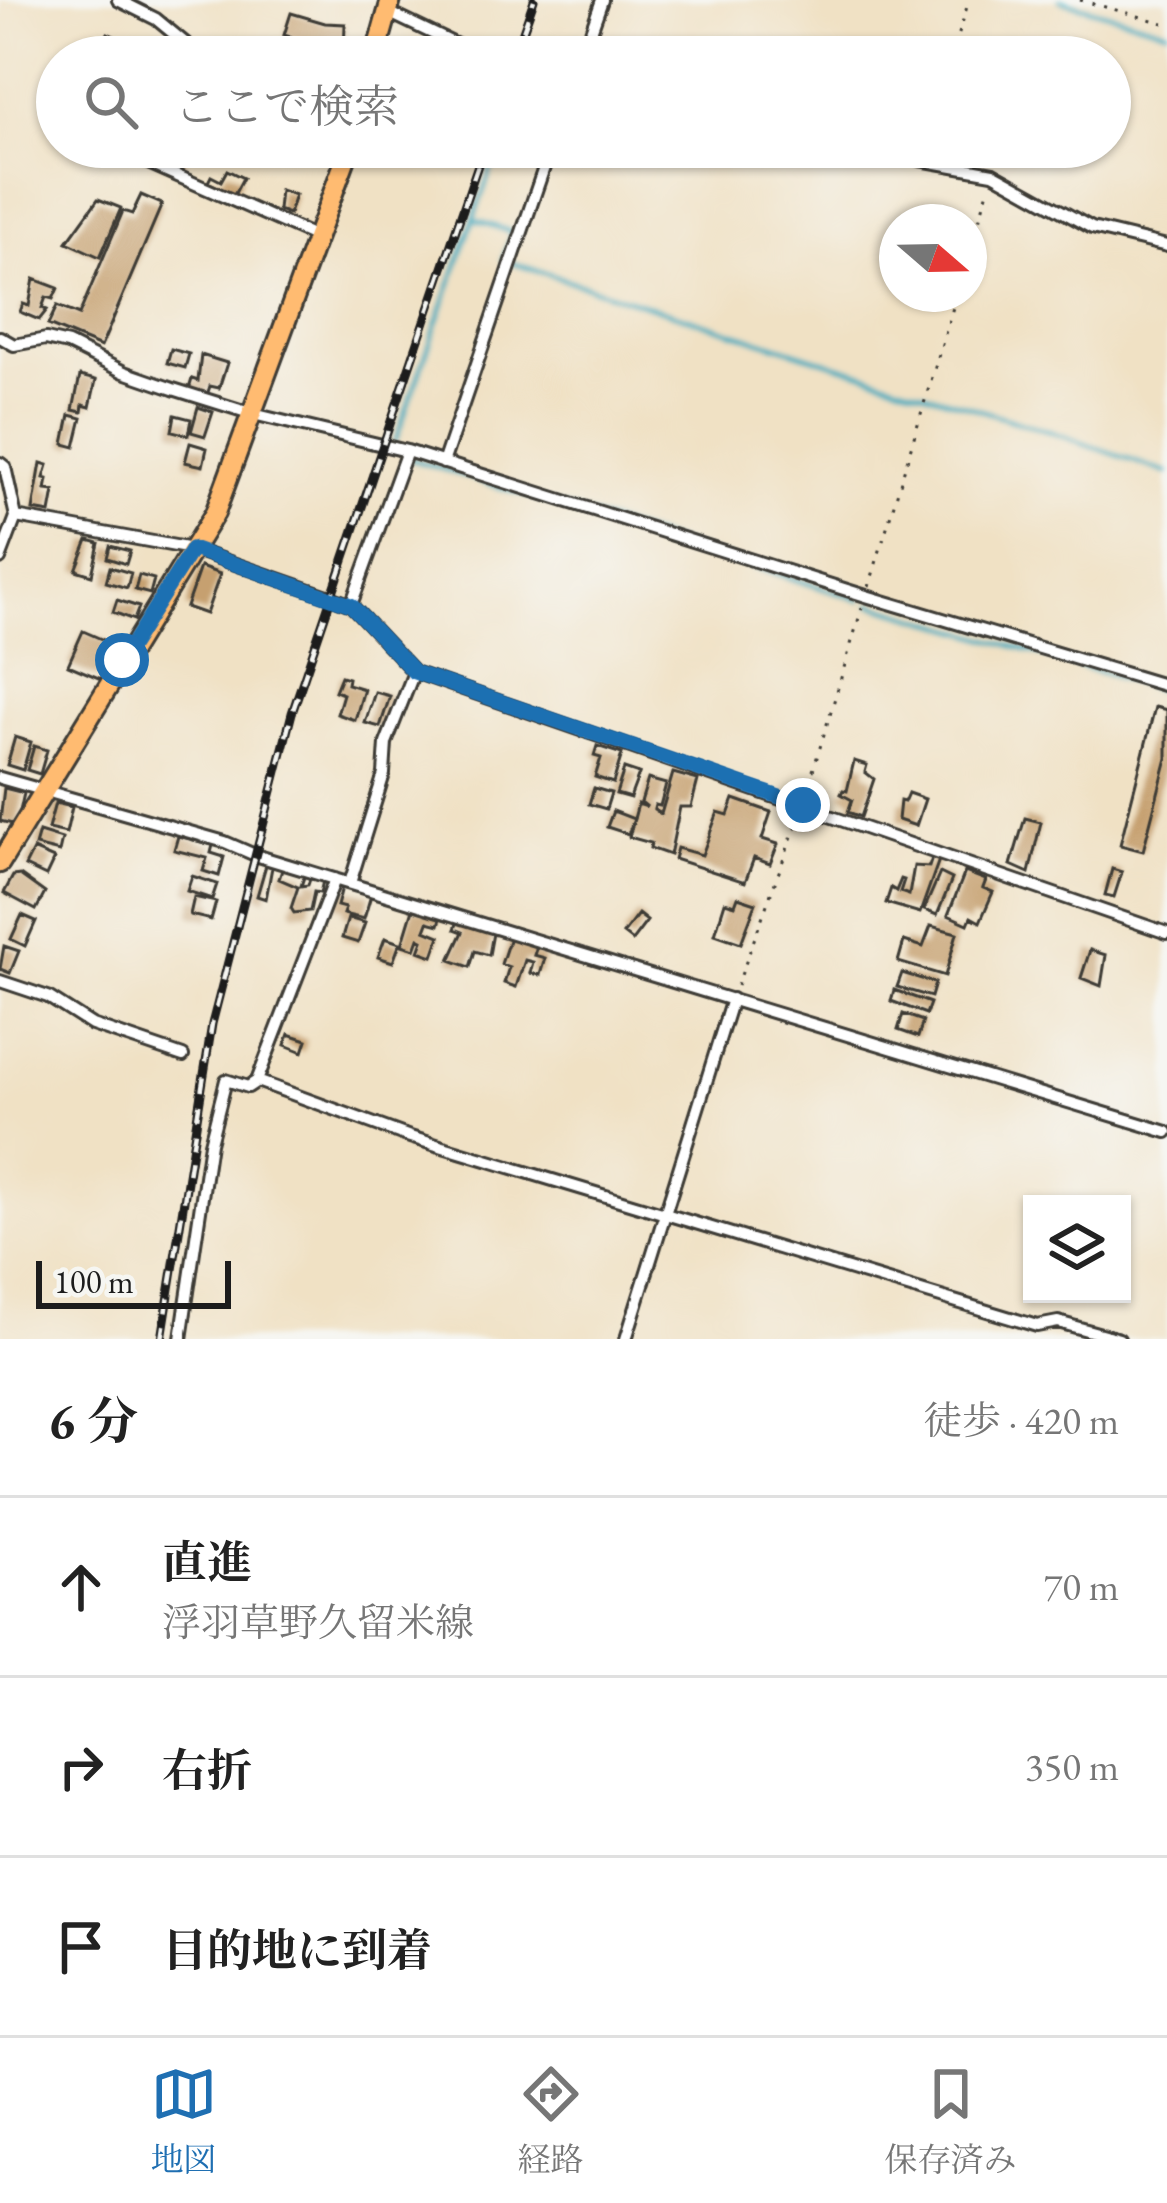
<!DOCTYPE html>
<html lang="ja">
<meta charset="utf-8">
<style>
body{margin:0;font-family:"EB Garamond","Noto Serif JP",serif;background:#f6f6f6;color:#222}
.controls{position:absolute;right:36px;bottom:36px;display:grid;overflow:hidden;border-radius:0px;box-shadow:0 3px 9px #0004}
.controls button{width:108px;height:108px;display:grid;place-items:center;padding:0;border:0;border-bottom:3px solid #e0e0e0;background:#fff;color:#222;font:60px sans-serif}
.compass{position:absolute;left:879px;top:204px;width:108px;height:108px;border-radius:50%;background:#fff;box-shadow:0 3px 9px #0004;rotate:110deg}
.scale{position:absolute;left:36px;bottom:30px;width:195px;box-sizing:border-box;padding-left:12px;border:6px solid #1c1c1c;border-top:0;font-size:33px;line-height:42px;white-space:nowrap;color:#1c1c1c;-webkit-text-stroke:9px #f6f6f2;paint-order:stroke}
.stop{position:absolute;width:36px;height:36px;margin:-27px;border:9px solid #1f6fb2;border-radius:50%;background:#fff}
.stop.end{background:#1f6fb2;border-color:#fff;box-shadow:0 3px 12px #0008}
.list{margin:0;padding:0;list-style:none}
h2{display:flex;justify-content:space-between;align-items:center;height:156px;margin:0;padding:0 48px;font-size:51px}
h2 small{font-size:39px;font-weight:400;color:#767676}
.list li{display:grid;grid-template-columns:78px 1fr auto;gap:36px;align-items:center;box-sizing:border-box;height:180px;padding:0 48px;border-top:3px solid #e0e0e0}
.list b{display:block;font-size:45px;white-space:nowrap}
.list p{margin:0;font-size:39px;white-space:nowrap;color:#767676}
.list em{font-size:39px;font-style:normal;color:#767676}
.icon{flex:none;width:66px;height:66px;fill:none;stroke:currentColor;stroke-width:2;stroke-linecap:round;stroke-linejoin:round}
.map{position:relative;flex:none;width:1167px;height:1339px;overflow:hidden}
.search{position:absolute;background:#fff;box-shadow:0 3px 9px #0004;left:36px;right:36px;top:36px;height:132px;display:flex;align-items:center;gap:30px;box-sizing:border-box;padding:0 42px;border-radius:66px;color:#767676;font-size:45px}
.sheet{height:696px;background:#fff}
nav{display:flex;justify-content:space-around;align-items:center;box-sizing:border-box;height:168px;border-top:3px solid #e0e0e0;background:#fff;font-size:33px;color:#767676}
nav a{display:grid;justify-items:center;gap:6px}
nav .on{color:#1f6fb2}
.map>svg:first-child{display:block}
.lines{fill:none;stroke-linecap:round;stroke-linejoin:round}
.stream{stroke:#3fabbf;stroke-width:4.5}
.building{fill:#c6a070}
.street-casing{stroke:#3c3a35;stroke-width:16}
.primary-casing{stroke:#3c3a35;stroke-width:24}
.path{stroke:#3c3a35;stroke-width:3;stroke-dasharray:3 9;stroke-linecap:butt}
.street{stroke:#fff;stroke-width:10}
.primary{stroke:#ffbb71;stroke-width:18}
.rail-casing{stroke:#1c1c1c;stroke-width:9}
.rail{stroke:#f6f6f2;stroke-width:4.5;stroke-dasharray:14;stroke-linecap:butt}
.route{stroke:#1f6fb2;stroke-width:15}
</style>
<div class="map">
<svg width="1167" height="1339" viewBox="0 0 1167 1339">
<rect width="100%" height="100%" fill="#f6f6f2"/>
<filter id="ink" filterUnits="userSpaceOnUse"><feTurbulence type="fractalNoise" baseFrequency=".00833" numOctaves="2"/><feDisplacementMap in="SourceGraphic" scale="24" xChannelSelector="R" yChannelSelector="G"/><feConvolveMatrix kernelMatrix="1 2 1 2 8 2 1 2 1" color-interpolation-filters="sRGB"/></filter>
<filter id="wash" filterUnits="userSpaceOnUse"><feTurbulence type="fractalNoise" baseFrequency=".004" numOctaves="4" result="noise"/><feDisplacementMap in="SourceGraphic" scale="48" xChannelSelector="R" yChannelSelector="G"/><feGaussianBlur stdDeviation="2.7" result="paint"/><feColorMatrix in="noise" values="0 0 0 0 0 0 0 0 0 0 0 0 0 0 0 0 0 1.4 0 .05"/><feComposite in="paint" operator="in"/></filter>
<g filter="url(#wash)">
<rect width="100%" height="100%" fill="#f0e1c4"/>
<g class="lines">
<path class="stream" d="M1060 0 1167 30
M475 220 512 232 503 260 1057 434 1167 473
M395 442 499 147
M410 459 860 600
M871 604 1167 692"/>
</g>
<g id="blocks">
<path class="building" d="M291 13 325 23 345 24 344 53 321 52 320 46 284 35Z
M108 33 129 43 125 52 118 49 115 55 105 50 110 41 105 38Z
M158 147 188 153 181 172 161 165 164 155 156 152Z
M227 170 243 178 234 195 208 182 211 176 221 181Z
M280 190 295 195 289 214 278 210Z
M141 195 162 204 101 347 48 325 57 306 79 315 123 211 132 214Z
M98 199 121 208 100 257 67 242Z
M34 279 58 288 53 299 46 297 42 308 47 310 39 320 20 312 23 304 29 306Z
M171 349 189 354 185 368 167 363Z
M201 355 227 363 219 388 210 386 207 395 189 389 192 379 198 381Z
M80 376 96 380 90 407 83 405 82 412 73 410Z
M198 407 213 412 205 436 191 432Z
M70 415 82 418 75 447 64 444Z
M175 415 191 419 188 435 172 431Z
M190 443 207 448 203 466 185 462Z
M41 463 48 465 44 478 48 479 46 490 54 491 50 513 33 510Z
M88 540 99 543 92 575 76 570Z
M110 546 130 551 126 564 107 558Z
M110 567 131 573 127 588 106 582Z
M200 567 220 574 206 614 186 607Z
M139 575 154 579 150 594 135 590Z
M117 600 139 607 134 620 113 612Z
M83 631 115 645 101 679 68 665Z
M341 676 348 678 347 684 364 689 355 720 337 714 343 694 335 691Z
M375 692 390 696 380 727 365 723Z
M1155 707 1167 710V758L1143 851 1120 845Z
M15 737 31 742 23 770 7 765Z
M34 746 47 750 40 774 27 770Z
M597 746 622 754 613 783 595 777 601 758 594 756Z
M854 761 867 765 865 772 874 779 861 817 848 812 852 800 841 794 843 790 847 791Z
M624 769 639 774 630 798 616 794Z
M673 773 698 780 691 807H680L670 855 650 848 651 843 629 837 638 804 647 807 641 802 648 779 666 784 660 806 655 805 654 809 661 814Z
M4 788 24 793 17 825 0 821Z
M594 788 611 793 606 809 589 804Z
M908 793 925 799 916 826 898 820 900 801 904 802Z
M734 799 771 812 762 839 778 844 770 864 754 858 745 882 674 859 677 848 702 855 718 812 728 815Z
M55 803 72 807 66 833 48 829Z
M613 811 634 819 628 834 607 827Z
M1025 818 1041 822 1029 873 1011 865Z
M39 832 62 839 59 852 35 846Z
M178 836 213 845 211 853 224 857 219 876 203 871 207 858 174 850Z
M33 850 54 859 46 876 25 866Z
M933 855 940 857 920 913 886 903 891 888 896 891 901 879 904 880 900 892 909 895 914 866 929 867Z
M266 865 272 867 266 899 257 896Z
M283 867 305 874 301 886 308 885 310 879 323 881 320 893 314 892 310 911 294 913 291 908 298 887 279 879Z
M1112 869 1122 872 1114 897 1105 895Z
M965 872 986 880 983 888 993 892 980 922 971 917 968 924 948 915Z
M940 873 952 879 937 915 924 910Z
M20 875 45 893 36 910 4 893 13 876Z
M192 876 217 884 212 899 187 891Z
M342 887 371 895 364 919 343 914 345 908 337 906Z
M194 897 216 902 211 920 190 915Z
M738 897 756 903 741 943 715 934 725 902 735 905Z
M413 909 442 915 439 925 428 922 425 930 440 936 433 956 419 951 423 940 419 938 415 949 402 945Z
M638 914 647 921 632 941 623 934Z
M22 915 36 921 25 946 11 939Z
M348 918 365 923 358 943 342 938Z
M458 921 493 933 489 955 475 951 470 967 450 960 463 932 455 929Z
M931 926 957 933 945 976 898 962 904 941 923 947Z
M510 937 537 946 534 955 545 958 540 975 530 973 533 962 525 960 516 987 504 983 509 967 501 964Z
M385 938 400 943 393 962 378 957Z
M4 946 19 951 10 973 0 969Z
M1090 950 1106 955 1101 986 1081 978Z
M902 973 935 983 931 997 897 987Z
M894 990 930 1003 926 1014 891 1001Z
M903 1014 923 1021 918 1037 898 1030Z
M289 1034 307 1040 303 1052 285 1045Z"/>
</g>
</g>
<g filter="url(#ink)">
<use href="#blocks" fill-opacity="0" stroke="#3c3a35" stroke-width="3"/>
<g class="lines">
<g class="street-casing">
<path id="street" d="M118 0 156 19 202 57
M388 12 461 47 503 57
M582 57 602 0
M890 147 920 160 993 173 1092 228 1167 246
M114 148 316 237
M0 337 14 345 46 339 68 344 124 372 173 389 253 414 407 451 866 596 1167 686
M0 463 5 467 16 517 0 559
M443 463 551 147
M16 517 192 549 331 597 351 605 414 672 1167 933
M351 605 407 451
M0 778 225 842 255 855 1167 1132
M350 883 384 774 386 743 414 672
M0 981 48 997 92 1025 183 1056
M257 1081 410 1137 1037 1326 1058 1322 1119 1339
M181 1339 210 1143 226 1080 248 1087 257 1081 335 879
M626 1339 732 999"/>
</g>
<g class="primary-casing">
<path id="primary" d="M375 57 391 0
M0 863 215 513 350 147"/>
</g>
<path class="path" d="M1080 0 1167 24
M952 57 969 0
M969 254 989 187
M869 587 957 294
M806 794 862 608
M737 986 798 820"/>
<use href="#street" class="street"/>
<use href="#primary" class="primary"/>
<g class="rail-casing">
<path id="rail" d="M514 57 534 0
M162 1339 212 1024 292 713 484 147"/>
</g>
<use href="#rail" class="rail"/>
</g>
</g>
<g class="lines" filter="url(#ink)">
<path class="route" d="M122 660 192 549 351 605 414 672 803 805"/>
</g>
</svg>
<div class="controls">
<button><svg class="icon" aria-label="layers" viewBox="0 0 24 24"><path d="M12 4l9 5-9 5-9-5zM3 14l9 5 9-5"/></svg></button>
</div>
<svg class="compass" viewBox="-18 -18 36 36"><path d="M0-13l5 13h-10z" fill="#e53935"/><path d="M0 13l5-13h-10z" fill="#767676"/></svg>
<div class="scale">100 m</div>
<div class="stop" style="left:122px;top:660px"></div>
<div class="stop end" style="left:803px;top:805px"></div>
<div class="search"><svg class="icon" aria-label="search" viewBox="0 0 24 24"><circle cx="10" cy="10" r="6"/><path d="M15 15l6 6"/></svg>ここで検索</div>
</div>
<section class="sheet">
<h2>6 分<small>徒歩 · 420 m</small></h2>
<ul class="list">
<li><svg class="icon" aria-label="ahead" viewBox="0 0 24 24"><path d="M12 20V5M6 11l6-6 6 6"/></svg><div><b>直進</b><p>浮羽草野久留米線</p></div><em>70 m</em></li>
<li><svg class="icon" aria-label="right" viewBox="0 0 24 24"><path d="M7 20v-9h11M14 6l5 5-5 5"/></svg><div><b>右折</b></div><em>350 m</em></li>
<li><svg class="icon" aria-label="arrive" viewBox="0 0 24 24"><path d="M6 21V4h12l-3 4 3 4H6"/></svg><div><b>目的地に到着</b></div></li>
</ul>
</section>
<nav>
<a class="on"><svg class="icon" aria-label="map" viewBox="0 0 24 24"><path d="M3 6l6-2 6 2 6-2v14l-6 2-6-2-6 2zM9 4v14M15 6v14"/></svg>地図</a>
<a><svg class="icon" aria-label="directions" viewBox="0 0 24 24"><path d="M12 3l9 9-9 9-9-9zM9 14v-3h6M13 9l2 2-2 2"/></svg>経路</a>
<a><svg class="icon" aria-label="saved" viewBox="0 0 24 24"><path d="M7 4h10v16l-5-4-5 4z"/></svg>保存済み</a>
</nav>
